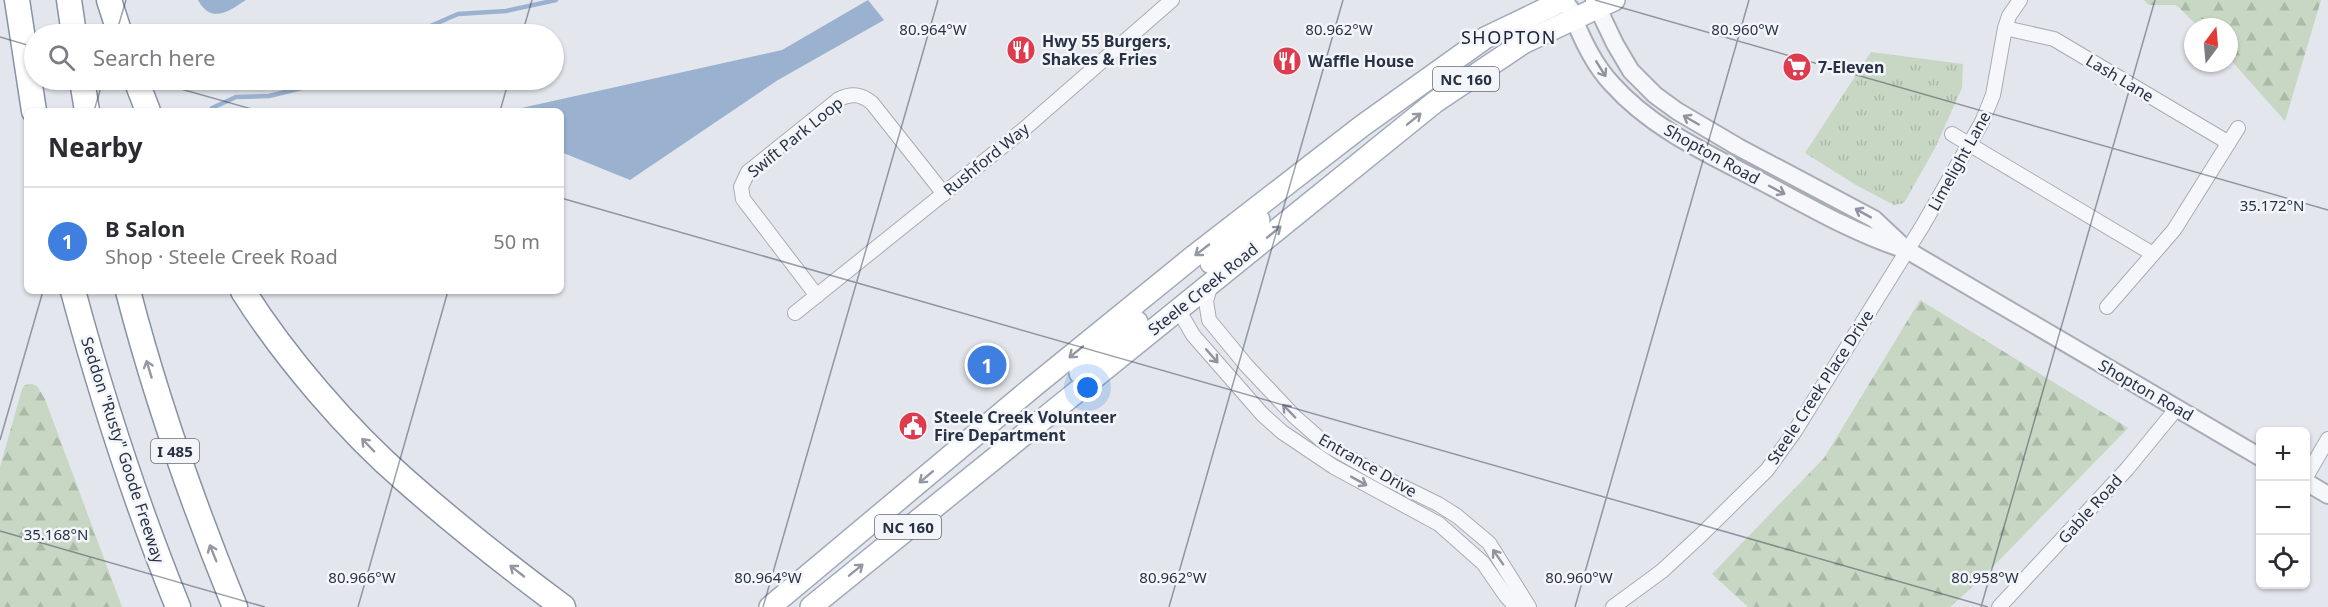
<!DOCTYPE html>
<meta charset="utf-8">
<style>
body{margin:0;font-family:"Noto Sans",sans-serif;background:#f2f2f3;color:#2b2b33}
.controls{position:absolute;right:18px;bottom:18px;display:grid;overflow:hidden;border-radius:9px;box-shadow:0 2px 4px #0004}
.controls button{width:54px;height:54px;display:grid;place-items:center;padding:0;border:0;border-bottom:2px solid #e1e1e2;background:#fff;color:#2b2b33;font:30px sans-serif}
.compass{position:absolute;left:2184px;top:18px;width:54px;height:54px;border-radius:50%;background:#fff;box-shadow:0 2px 4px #0004;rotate:16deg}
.you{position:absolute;left:1088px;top:388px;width:21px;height:21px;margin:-15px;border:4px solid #fff;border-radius:50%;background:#1a73e8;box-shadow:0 0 0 9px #1a73e833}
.badge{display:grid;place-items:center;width:39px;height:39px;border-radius:50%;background:#1a73e8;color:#fff;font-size:20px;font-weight:700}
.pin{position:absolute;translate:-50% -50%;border:3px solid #fff;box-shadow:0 2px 6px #0006}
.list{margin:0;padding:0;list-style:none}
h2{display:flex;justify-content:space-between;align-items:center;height:78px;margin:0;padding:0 24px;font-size:26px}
h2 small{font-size:20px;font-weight:400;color:#7c7c81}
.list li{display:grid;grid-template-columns:39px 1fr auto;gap:18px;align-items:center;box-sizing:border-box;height:108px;padding:0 24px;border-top:2px solid #e1e1e2}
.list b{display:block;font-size:22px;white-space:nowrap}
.list p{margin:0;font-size:20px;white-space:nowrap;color:#7c7c81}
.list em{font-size:20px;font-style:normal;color:#7c7c81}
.icon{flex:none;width:33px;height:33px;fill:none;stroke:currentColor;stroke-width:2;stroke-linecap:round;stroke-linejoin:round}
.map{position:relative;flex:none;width:2328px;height:607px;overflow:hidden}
.search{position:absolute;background:#fff;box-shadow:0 2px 4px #0004;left:24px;top:24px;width:540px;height:66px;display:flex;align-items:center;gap:15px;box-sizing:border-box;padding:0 21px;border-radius:33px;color:#7c7c81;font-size:22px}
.panel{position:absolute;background:#fff;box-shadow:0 2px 4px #0004;left:24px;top:108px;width:540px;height:186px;border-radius:9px}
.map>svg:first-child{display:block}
.grass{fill:url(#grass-tufts)}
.forest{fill:url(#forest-firs)}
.water{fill:#9ab2d0}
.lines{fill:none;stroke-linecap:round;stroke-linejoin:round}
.stream{stroke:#9ab2d0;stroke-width:4.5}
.minor-casing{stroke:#a7acb7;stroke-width:16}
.tertiary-casing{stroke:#a7acb7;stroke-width:20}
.primary-casing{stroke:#a0aab9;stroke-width:24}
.motorway-casing{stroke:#8892a5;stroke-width:27}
.minor{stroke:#f6f7fa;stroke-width:14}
.tertiary{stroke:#f6f7fa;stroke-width:16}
.primary{stroke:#fff;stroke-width:21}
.motorway{stroke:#fff;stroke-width:24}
.oneway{stroke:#8f94a0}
.oneway2{stroke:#9498a3}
.ticks{fill:none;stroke:#283247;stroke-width:1.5;stroke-opacity:0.45}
.labels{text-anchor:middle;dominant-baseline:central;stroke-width:5;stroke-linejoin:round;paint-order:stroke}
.shield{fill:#f3f5f9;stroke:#656c7c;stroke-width:1.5}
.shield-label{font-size:15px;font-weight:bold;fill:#283247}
.poi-label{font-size:16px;font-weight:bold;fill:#283247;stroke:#f3f5f9;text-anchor:start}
.street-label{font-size:16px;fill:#283247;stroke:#f3f5f9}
.neighbourhood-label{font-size:18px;letter-spacing:1.5px;fill:#1a2338;stroke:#f3f5f9}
.ticks-label{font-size:15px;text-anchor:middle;fill:#283247;stroke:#f3f5f9;stroke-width:5;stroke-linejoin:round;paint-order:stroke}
</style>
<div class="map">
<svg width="2328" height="607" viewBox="0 0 2328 607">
<defs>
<pattern id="grass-tufts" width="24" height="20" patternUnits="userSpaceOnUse" patternTransform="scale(1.5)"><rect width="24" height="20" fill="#c7d7c3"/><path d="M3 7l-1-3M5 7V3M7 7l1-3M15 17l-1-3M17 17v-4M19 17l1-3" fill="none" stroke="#abb9a9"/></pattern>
<pattern id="forest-firs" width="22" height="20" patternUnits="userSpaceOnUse" patternTransform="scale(1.5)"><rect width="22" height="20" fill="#c7d7c3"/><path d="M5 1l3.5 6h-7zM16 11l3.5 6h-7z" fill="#abb9a9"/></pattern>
</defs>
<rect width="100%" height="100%" fill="#e3e6ec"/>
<path class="grass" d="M1871 52 1963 64 1962 88 1935 148 1904 203 1894 205 1856 185 1805 153Z"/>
<path class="forest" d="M2144 0H2321L2285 121 2229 58V27H2199L2176 5H2149Z
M1920 300 2128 428 1981 579 1950 607H1748L1712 574 1824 458Z
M32 384 37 386 45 399 122 607H0V467L22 389 25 385Z"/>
<path class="water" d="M198 0H246C228 12 211 24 198 0Z
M868 0 884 20 778 80 630 180 561 152V111H508L782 50Z"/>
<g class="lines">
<path class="stream" d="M399 34 426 28 458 14 506 11 556 0
M212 108 236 97 269 96 310 86 318 80"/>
<g class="minor-casing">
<path id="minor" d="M2005 28 2054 39 2229 143
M1952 134 2153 254
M1211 284 1206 301 1209 320 1246 365 1295 417 1327 445 1385 478 1438 504 1457 516 1489 543 1529 607
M817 296 743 199 741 187 748 172 839 99C852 93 861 94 872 103L944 194
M2107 307 2174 230 2238 128
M1178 309 1193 335 1262 414 1282 432 1334 467 1439 524 1483 563 1506 596 1516 607
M795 313 1023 130 1172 0
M2306 477 2328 439
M1613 607 1662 571 1701 535 1767 470 1795 431 1923 225 1982 122 1993 95 2005 28 2009 16 2020 0
M1999 607 2127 469 2177 408"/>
</g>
<g class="tertiary-casing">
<path id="tertiary" d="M1594 0 1615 44 1631 71 1655 95 1677 111 1738 147 1874 219 1907 250 2260 457
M1570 8C1579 33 1593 64 1612 84 1654 131 1713 156 1768 185 1813 209 1853 232 1900 248
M2306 482 2328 495"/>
</g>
<g class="primary-casing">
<path id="primary" d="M1211 263 1259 220
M1080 373 1101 351 1137 322
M770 607 1034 386 1194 256 1362 126 1485 38 1564 0
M811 607 1435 102 1523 43 1614 0"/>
</g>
<g class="motorway-casing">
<path id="motorway" d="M17 0 34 111
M69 0 74 34
M109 0 120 34
M82 80 87 111
M136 80 148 111
M73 291C102 398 136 504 178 607
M128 291C156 399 193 504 235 607
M243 291C284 356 348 431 406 481 456 525 509 567 563 607"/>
</g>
<use href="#minor" class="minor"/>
<use href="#tertiary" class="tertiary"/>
<use href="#primary" class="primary"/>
<use href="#motorway" class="motorway"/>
</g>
<defs><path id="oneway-shaft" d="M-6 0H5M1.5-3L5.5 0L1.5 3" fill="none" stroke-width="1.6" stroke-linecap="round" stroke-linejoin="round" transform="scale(1.5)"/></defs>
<g class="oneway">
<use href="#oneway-shaft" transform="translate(1601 69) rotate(58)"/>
<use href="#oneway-shaft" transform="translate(1691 120) rotate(-150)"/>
<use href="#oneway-shaft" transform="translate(1777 190) rotate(28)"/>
<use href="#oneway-shaft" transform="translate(1863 213) rotate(-151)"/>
<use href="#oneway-shaft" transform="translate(1212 356) rotate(49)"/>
<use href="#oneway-shaft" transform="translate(1289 411) rotate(-134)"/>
<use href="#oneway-shaft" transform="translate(1359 481) rotate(29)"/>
<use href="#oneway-shaft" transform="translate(1498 557) rotate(-125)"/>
</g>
<g class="oneway2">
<use href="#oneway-shaft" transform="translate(1414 119) rotate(-39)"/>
<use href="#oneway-shaft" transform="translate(1274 232) rotate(-39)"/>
<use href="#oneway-shaft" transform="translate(1202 250) rotate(142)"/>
<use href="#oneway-shaft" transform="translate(1076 352) rotate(141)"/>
<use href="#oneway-shaft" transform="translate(149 369) rotate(-107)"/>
<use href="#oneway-shaft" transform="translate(368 445) rotate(-134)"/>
<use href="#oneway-shaft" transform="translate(926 477) rotate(140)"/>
<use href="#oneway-shaft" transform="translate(213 553) rotate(-112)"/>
<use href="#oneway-shaft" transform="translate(856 570) rotate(-39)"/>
<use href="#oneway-shaft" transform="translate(517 571) rotate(-142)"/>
</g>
<path class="ticks" d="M1595 0 2328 210M116 34 126 0M522 34 532 0M0 37 34 47M149 80 259 111M94 111 103 80M500 111 509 80M561 198 1988 607M0 440 43 291M0 531 265 607M358 607 448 291M763 607 938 0M1169 607 1343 0M1575 607 1749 0M1981 607 2155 0"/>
<defs>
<g id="restaurant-disc" transform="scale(1.5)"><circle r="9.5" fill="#dd3c4e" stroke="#f3f5f9"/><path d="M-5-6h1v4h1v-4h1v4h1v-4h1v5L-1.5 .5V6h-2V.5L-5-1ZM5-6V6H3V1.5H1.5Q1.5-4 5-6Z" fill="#fff"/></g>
<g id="supermarket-disc" transform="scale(1.5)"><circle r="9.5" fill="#dd3c4e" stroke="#f3f5f9"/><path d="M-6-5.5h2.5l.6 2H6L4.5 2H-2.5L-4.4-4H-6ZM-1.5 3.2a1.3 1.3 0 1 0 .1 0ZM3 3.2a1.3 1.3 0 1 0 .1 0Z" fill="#fff"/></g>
<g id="civic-disc" transform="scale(1.5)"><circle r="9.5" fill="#dd3c4e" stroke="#f3f5f9"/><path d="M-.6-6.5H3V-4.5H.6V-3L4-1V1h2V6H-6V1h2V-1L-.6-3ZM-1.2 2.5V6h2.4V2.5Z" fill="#fff"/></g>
</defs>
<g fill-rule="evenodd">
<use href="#restaurant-disc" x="1021" y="50"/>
<use href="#restaurant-disc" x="1287" y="61"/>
<use href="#supermarket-disc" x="1797" y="67"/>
<use href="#civic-disc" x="913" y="426"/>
</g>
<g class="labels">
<g class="shield">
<rect x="1433" y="67" width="66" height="24" rx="4.5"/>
<rect x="151" y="439" width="48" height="24" rx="4.5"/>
<rect x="875" y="515" width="66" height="24" rx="4.5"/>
</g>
<g class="shield-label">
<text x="1466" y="79">NC 160</text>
<text x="175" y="451">I 485</text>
<text x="908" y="527">NC 160</text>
</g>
<g class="poi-label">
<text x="1042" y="41">Hwy 55 Burgers,<tspan x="1042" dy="18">Shakes &amp; Fries</tspan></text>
<text x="1308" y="61">Waffle House</text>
<text x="1818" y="67">7-Eleven</text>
<text x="934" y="417">Steele Creek Volunteer<tspan x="934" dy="18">Fire Department</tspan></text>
</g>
<g class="street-label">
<text transform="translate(2120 78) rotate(31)">Lash Lane</text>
<text transform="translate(795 137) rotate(-39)">Swift Park Loop</text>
<text transform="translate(1712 154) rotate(29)">Shopton Road</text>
<text transform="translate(986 159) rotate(-39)">Rushford Way</text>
<text transform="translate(1959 161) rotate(-61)">Limelight Lane</text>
<text transform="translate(1203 289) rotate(-39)">Steele Creek Road</text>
<text transform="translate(1820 387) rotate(-57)">Steele Creek Place Drive</text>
<text transform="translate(2146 390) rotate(30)">Shopton Road</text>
<text transform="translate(123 450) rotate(72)">Seddon "Rusty" Goode Freeway</text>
<text transform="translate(1368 465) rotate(30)">Entrance Drive</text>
<text transform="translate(2090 509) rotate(-48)">Gable Road</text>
</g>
<g class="neighbourhood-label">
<text x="1509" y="37">SHOPTON</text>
</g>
</g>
<g class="ticks-label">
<text x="933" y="35">80.964°W</text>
<text x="1339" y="35">80.962°W</text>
<text x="1745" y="35">80.960°W</text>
<text x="2272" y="211">35.172°N</text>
<text x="56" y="540">35.168°N</text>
<text x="362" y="583">80.966°W</text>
<text x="768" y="583">80.964°W</text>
<text x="1173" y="583">80.962°W</text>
<text x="1579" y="583">80.960°W</text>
<text x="1985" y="583">80.958°W</text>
</g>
</svg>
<div class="controls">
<button>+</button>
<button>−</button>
<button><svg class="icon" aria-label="locate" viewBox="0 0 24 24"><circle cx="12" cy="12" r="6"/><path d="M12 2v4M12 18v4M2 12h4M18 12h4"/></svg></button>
</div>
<svg class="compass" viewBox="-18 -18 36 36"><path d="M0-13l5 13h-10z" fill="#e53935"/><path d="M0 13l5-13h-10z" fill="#7c7c81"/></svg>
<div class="you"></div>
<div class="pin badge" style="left:987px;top:365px;background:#3f7fe0">1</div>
<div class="search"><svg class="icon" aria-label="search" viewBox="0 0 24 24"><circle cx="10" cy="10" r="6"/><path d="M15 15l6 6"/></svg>Search here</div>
<section class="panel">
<h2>Nearby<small></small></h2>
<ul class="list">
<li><span class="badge" style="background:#3f7fe0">1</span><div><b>B Salon</b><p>Shop · Steele Creek Road</p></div><em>50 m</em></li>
</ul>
</section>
</div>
